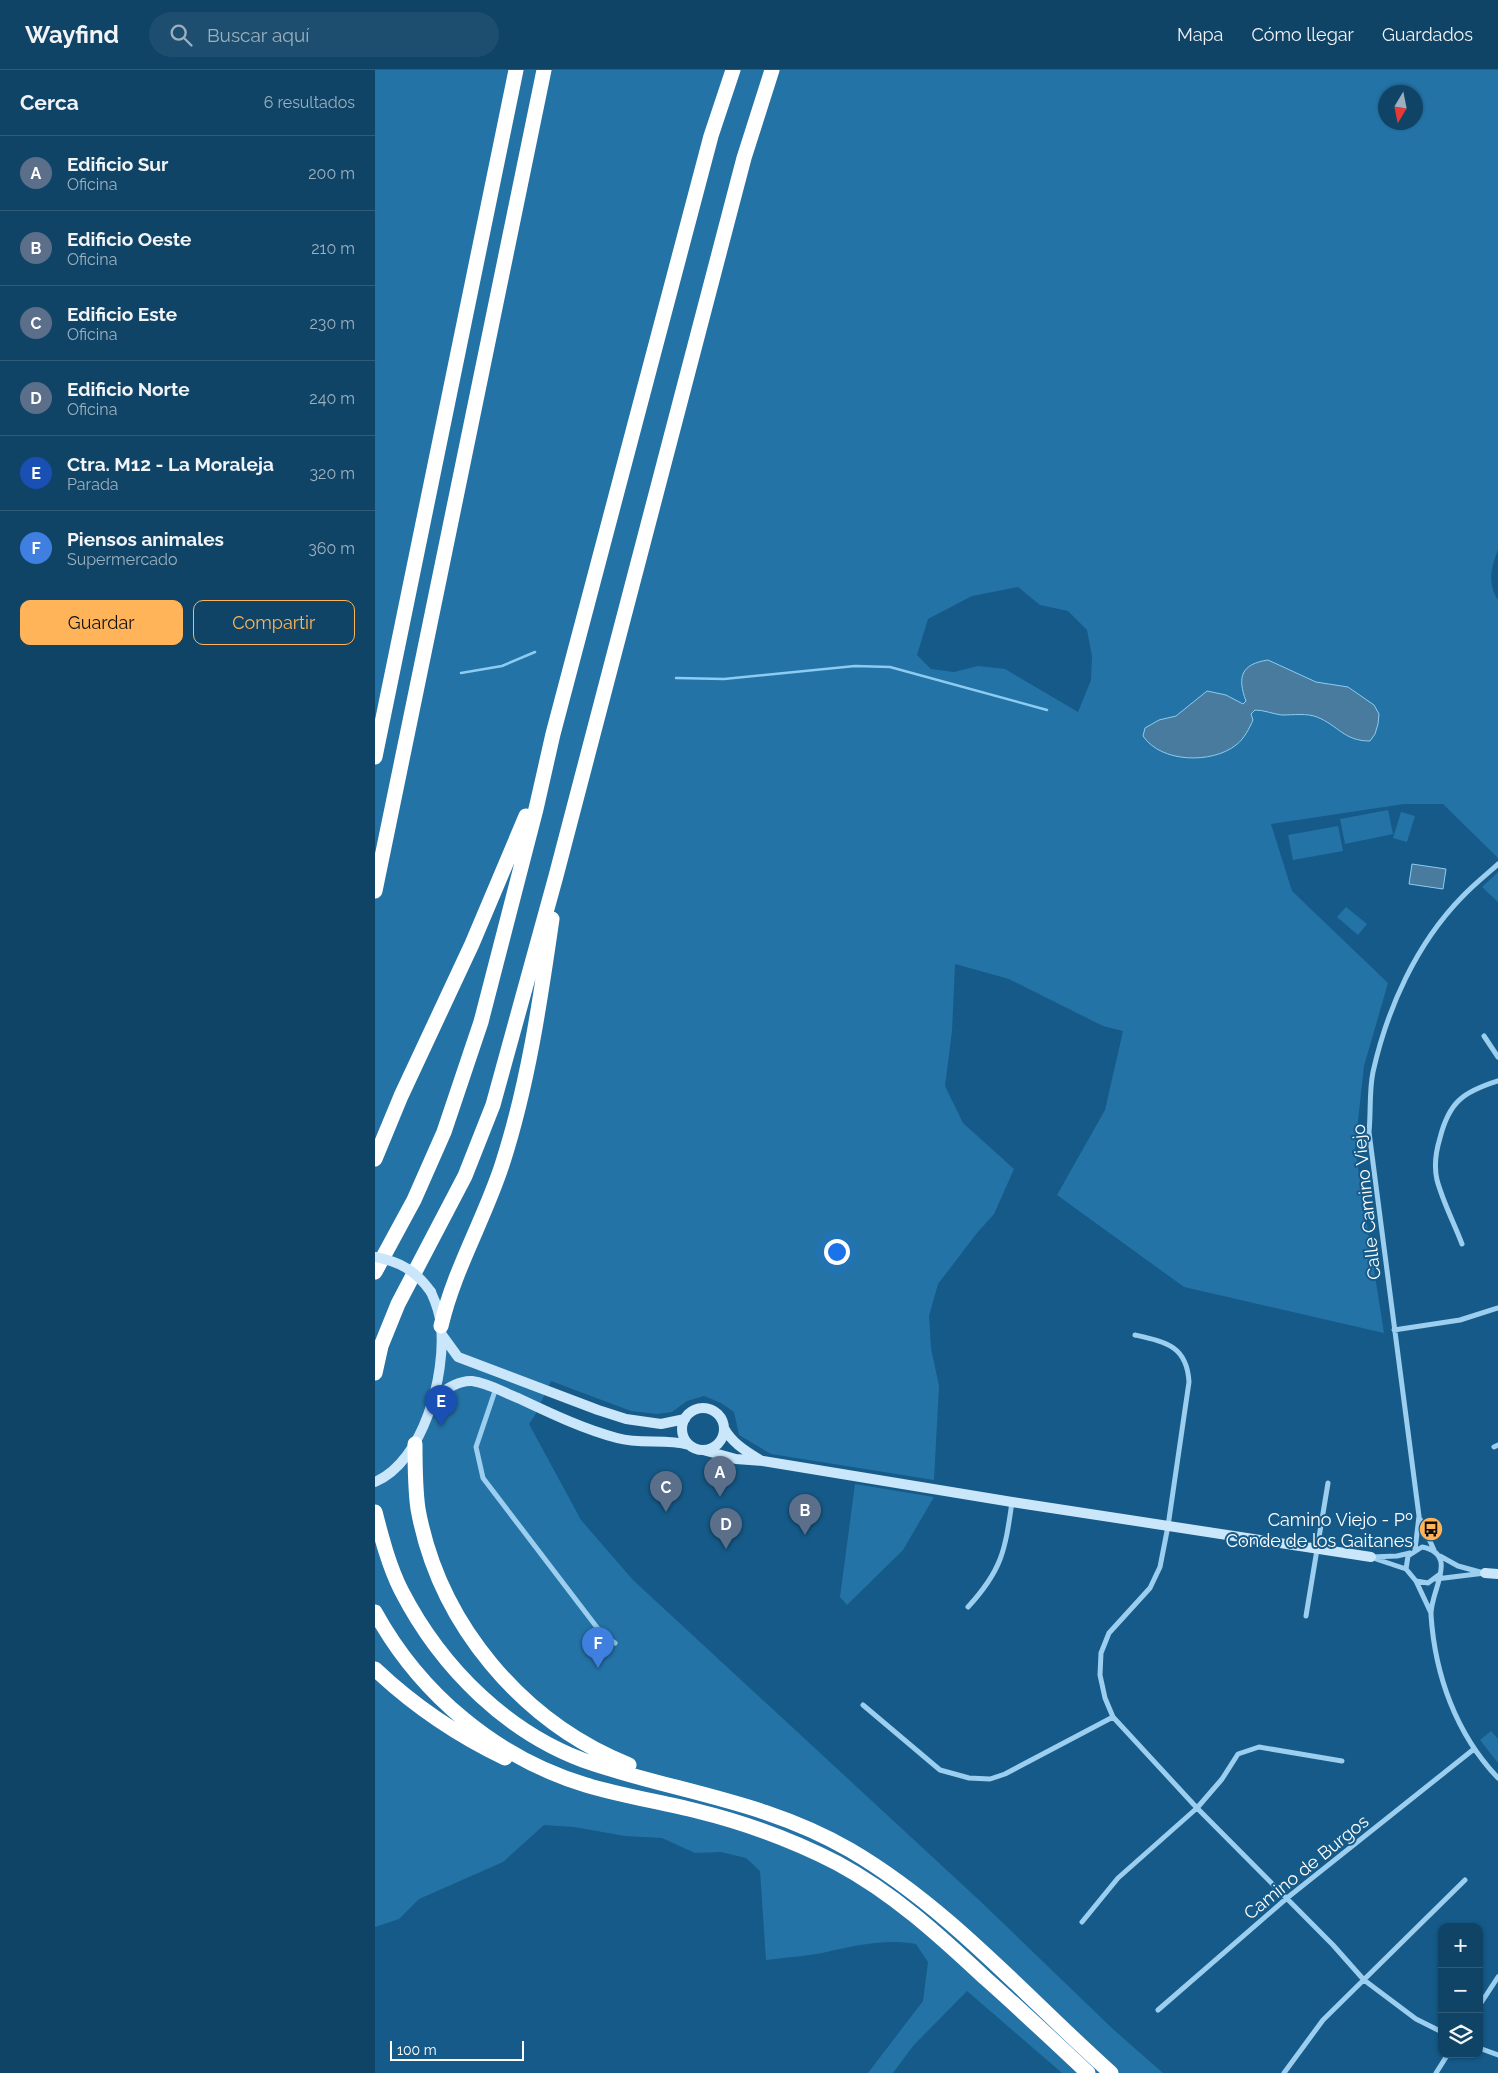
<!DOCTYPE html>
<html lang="es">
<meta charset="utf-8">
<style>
body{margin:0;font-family:Raleway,sans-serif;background:#1e4e6f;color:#f1f3f6}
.controls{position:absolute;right:15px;bottom:15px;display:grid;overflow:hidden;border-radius:10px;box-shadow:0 1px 4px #0004}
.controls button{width:45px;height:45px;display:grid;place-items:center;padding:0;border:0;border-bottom:1px solid #305c7a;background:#104466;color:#f1f3f6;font:25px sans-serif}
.compass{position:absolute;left:1003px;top:15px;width:45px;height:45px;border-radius:50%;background:#104466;box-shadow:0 1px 4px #0004;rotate:190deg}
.scale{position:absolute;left:15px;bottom:12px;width:134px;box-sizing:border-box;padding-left:5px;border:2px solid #fff;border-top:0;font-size:14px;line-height:18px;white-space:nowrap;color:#fff;-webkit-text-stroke:4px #155a88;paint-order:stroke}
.you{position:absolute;left:461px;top:1181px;width:18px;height:18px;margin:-12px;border:4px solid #fff;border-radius:50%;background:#1a73e8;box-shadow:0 0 0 8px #1a73e833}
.badge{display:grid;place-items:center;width:32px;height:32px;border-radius:50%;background:#ffb459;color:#fff;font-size:16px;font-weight:700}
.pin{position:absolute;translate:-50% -41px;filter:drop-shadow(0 1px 2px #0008)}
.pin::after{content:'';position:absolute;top:26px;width:18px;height:15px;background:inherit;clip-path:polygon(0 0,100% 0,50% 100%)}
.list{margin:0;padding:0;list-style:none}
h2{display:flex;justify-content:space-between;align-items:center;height:65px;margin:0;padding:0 20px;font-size:21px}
h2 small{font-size:16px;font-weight:400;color:#9cb0bf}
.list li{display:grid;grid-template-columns:32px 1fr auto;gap:15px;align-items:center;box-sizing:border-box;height:75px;padding:0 20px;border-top:1px solid #305c7a}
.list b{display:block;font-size:19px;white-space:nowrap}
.list p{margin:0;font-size:16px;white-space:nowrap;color:#9cb0bf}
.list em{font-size:16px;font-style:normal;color:#9cb0bf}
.actions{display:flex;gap:10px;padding:15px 20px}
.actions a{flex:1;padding:11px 0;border:1px solid #ffb459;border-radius:10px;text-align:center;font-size:18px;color:#ffb459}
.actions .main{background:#ffb459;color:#111}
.icon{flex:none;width:28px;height:28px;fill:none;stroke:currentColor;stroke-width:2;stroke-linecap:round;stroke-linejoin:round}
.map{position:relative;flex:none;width:1123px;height:2003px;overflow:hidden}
header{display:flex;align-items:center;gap:30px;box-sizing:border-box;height:70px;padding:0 25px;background:#104466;border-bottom:1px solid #305c7a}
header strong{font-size:24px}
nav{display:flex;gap:28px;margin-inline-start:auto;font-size:18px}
.search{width:350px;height:45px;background:#1e4e6f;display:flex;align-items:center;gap:12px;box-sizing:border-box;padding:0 18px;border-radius:28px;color:#9cb0bf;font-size:19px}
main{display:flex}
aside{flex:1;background:#104466}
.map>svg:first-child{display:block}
.green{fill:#2473a6;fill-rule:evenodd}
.water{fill:#487b9d;stroke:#8dccf2}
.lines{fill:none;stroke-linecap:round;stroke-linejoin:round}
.stream{stroke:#8dccf2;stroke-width:2.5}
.street{stroke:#9bceef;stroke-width:5}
.secondary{stroke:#c9e6fa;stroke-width:10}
.highway{stroke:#fff;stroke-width:15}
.secondary-bridge{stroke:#c9e6fa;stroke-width:10}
.labels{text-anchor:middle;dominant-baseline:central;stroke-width:4;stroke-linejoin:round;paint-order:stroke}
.street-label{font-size:18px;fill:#fff;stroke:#155a88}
.poi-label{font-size:18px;fill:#fff;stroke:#155a88;text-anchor:end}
</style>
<header>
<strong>Wayfind</strong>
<div class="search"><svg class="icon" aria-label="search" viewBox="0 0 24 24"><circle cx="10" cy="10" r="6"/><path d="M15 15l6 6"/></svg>Buscar aquí</div>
<nav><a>Mapa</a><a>Cómo llegar</a><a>Guardados</a></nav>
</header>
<main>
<aside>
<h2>Cerca<small>6 resultados</small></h2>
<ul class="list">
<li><span class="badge" style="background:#5c6f8a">A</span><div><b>Edificio Sur</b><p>Oficina</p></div><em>200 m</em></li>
<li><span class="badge" style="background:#5c6f8a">B</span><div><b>Edificio Oeste</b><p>Oficina</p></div><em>210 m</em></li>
<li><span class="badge" style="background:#5c6f8a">C</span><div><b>Edificio Este</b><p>Oficina</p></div><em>230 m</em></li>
<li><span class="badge" style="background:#5c6f8a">D</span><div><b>Edificio Norte</b><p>Oficina</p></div><em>240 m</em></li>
<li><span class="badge" style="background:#1a4fb4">E</span><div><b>Ctra. M12 - La Moraleja</b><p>Parada</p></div><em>320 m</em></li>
<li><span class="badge" style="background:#3f7fe0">F</span><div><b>Piensos animales</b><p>Supermercado</p></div><em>360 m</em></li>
</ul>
<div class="actions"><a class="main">Guardar</a><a>Compartir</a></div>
</aside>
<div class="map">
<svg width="1123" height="2003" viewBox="0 0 1123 2003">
<rect width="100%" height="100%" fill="#155a88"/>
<path class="green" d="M0 0H1123V480C1116 497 1112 513 1123 530V788L1068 734H1029L896 754 917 821 1013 913 989 996 980 1079 1009 1263 809 1217 682 1125 730 1040 748 961 728 956 634 909 580 894 577 961 570 1016 588 1053 639 1099 619 1144 602 1163 563 1214 554 1246 556 1278 564 1316 559 1410 396 1384 364 1365 359 1342 346 1333 329 1326 312 1331 297 1342 282 1344 256 1341 176 1311 160 1345 154 1354 206 1450 258 1510 604 1830 740 1961 788 2003H687L592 1921 538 1976 518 2003H493L548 1931 553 1892 541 1874C513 1869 488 1874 460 1880 438 1886 414 1887 391 1890L385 1801 371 1788 346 1782 320 1783 287 1768 250 1766 199 1757 169 1755 128 1792 44 1829 24 1849 0 1857ZM1011 22H1040V52H1011ZM643 517 665 535 693 541 712 560 717 586 716 610 703 642 630 599 603 596 579 602 556 599 542 585 553 549 597 526Z
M1013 740 1018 764 970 774 965 749Z
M1026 742 1040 746 1032 772 1018 768Z
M963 756 968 781 918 790 913 765Z
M1123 802V832L1107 817Z
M971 837 992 854 983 865 962 847Z
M480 1414 559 1427 528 1480 472 1535 465 1527Z
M1116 1661 1123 1669V1693L1105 1670Z"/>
<path class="water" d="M893 590 941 612 973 617 999 635 1004 644 1003 654 1000 664 995 671C969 671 964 656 942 647 932 643 918 645 907 645 898 644 889 640 880 640L876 644 878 650C874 659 869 669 861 675 837 694 786 693 768 666L770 658 784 650 801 646 832 621 851 625 868 634 871 631C862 607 866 594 893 590Z
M1037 794 1071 799 1068 819 1034 814Z"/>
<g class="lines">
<path class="stream" d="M86 603 127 596 160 582
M301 608 349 609 480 596 515 597 672 640"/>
<path class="street" d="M1109 966 1123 987
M1087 1174C1079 1153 1068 1132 1062 1110 1059 1097 1061 1081 1065 1068 1074 1032 1088 1022 1123 1011
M1019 1260 1085 1250 1123 1238
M760 1265C791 1272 812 1276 814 1312L793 1456 785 1497 775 1518 734 1563 726 1583 725 1605 730 1628 738 1647 822 1738 958 1875 989 1910 1041 1949 1067 1962
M121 1318 101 1377 108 1408 227 1564 240 1573
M1119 1377 1123 1375
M1045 1449 1059 1480
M1040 1480 1044 1446 994 1062C996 1043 994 1021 998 1002 1012 939 1041 874 1087 827 1098 815 1111 805 1123 794
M1065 1486 1083 1496 1105 1502
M996 1487 1022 1486 1035 1483
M1001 1489 1031 1499
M1065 1504 1053 1513 1041 1511 1031 1499 1033 1486 1047 1477C1085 1484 1055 1521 1056 1545 1060 1605 1081 1664 1123 1708
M1061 1509 1110 1503
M1041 1511 1056 1543
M593 1537C627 1500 630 1481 637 1432
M931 1546 953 1413
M488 1635 565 1700 594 1708 615 1709 630 1704 738 1647
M707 1852 743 1808 822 1738 847 1709 863 1684 884 1677 967 1691
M1104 1936 1123 1907
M783 1940 912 1828 1099 1679
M1104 1978 1123 1985
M909 2003 948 1950 1090 1810
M1061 2003 1073 1984"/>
<path class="secondary" d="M67 1265 83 1287 223 1340 251 1349 286 1354 310 1349
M59 1328C69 1320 83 1310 97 1311 113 1313 128 1322 143 1328 175 1343 208 1359 242 1368 266 1375 290 1368 314 1375
M307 1359a21 21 0 1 1 42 0a21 21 0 1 1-42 0Z
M349 1358C357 1373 371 1381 385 1390
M328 1380 361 1389 388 1391 637 1432 996 1487
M0 1412C49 1391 71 1304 66 1256 65 1244 61 1233 56 1222
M1110 1503 1123 1504"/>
<path class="highway" d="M0 687 141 0
M0 821 169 0
M0 1089 26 1026 97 874 151 746
M0 1202 39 1130 69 1062 106 952 161 739 178 664 336 66 358 0
M66 1256C79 1200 109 1150 127 1095 153 1015 165 932 177 849
M0 1303 6 1276 23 1234 90 1106 118 1035 181 806 369 88 397 0
M40 1374C40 1396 40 1418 43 1439 64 1554 147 1652 254 1695
M0 1442C7 1469 14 1496 26 1520 66 1598 134 1666 219 1694 308 1723 392 1732 475 1780 574 1838 651 1927 736 2003
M0 1542C45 1624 121 1688 211 1715 248 1726 286 1732 322 1741 371 1753 417 1770 462 1793 518 1823 564 1865 610 1908 645 1939 679 1971 713 2003
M0 1599C38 1635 82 1665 130 1688"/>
<path class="secondary-bridge" d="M0 1187C26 1192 41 1201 56 1222"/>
</g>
<defs>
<g id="bus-disc" transform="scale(1.25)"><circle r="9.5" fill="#ffb459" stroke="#155a88"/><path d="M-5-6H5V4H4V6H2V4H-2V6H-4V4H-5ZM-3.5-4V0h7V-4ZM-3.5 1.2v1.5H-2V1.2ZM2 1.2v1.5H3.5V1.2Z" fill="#111"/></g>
</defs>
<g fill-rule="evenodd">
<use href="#bus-disc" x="1056" y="1459"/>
</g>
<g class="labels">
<g class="street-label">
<text transform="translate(991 1132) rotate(-96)">Calle Camino Viejo</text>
<text transform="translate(931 1797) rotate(-39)">Camino de Burgos</text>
</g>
<g class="poi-label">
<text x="1038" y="1449">Camino Viejo - Pº<tspan x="1038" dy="21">Conde de los Gaitanes</tspan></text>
</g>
</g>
</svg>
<div class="controls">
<button>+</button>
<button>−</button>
<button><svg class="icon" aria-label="layers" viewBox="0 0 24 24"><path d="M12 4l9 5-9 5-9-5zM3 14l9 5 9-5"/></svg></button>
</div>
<svg class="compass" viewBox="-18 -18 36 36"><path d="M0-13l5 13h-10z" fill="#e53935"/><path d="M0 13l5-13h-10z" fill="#9cb0bf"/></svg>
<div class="scale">100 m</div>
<div class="you"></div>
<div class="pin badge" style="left:345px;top:1427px;background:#5c6f8a">A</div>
<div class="pin badge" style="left:430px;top:1465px;background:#5c6f8a">B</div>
<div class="pin badge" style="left:291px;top:1442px;background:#5c6f8a">C</div>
<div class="pin badge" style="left:351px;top:1479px;background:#5c6f8a">D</div>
<div class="pin badge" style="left:66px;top:1356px;background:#1a4fb4">E</div>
<div class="pin badge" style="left:223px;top:1598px;background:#3f7fe0">F</div>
</div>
</main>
